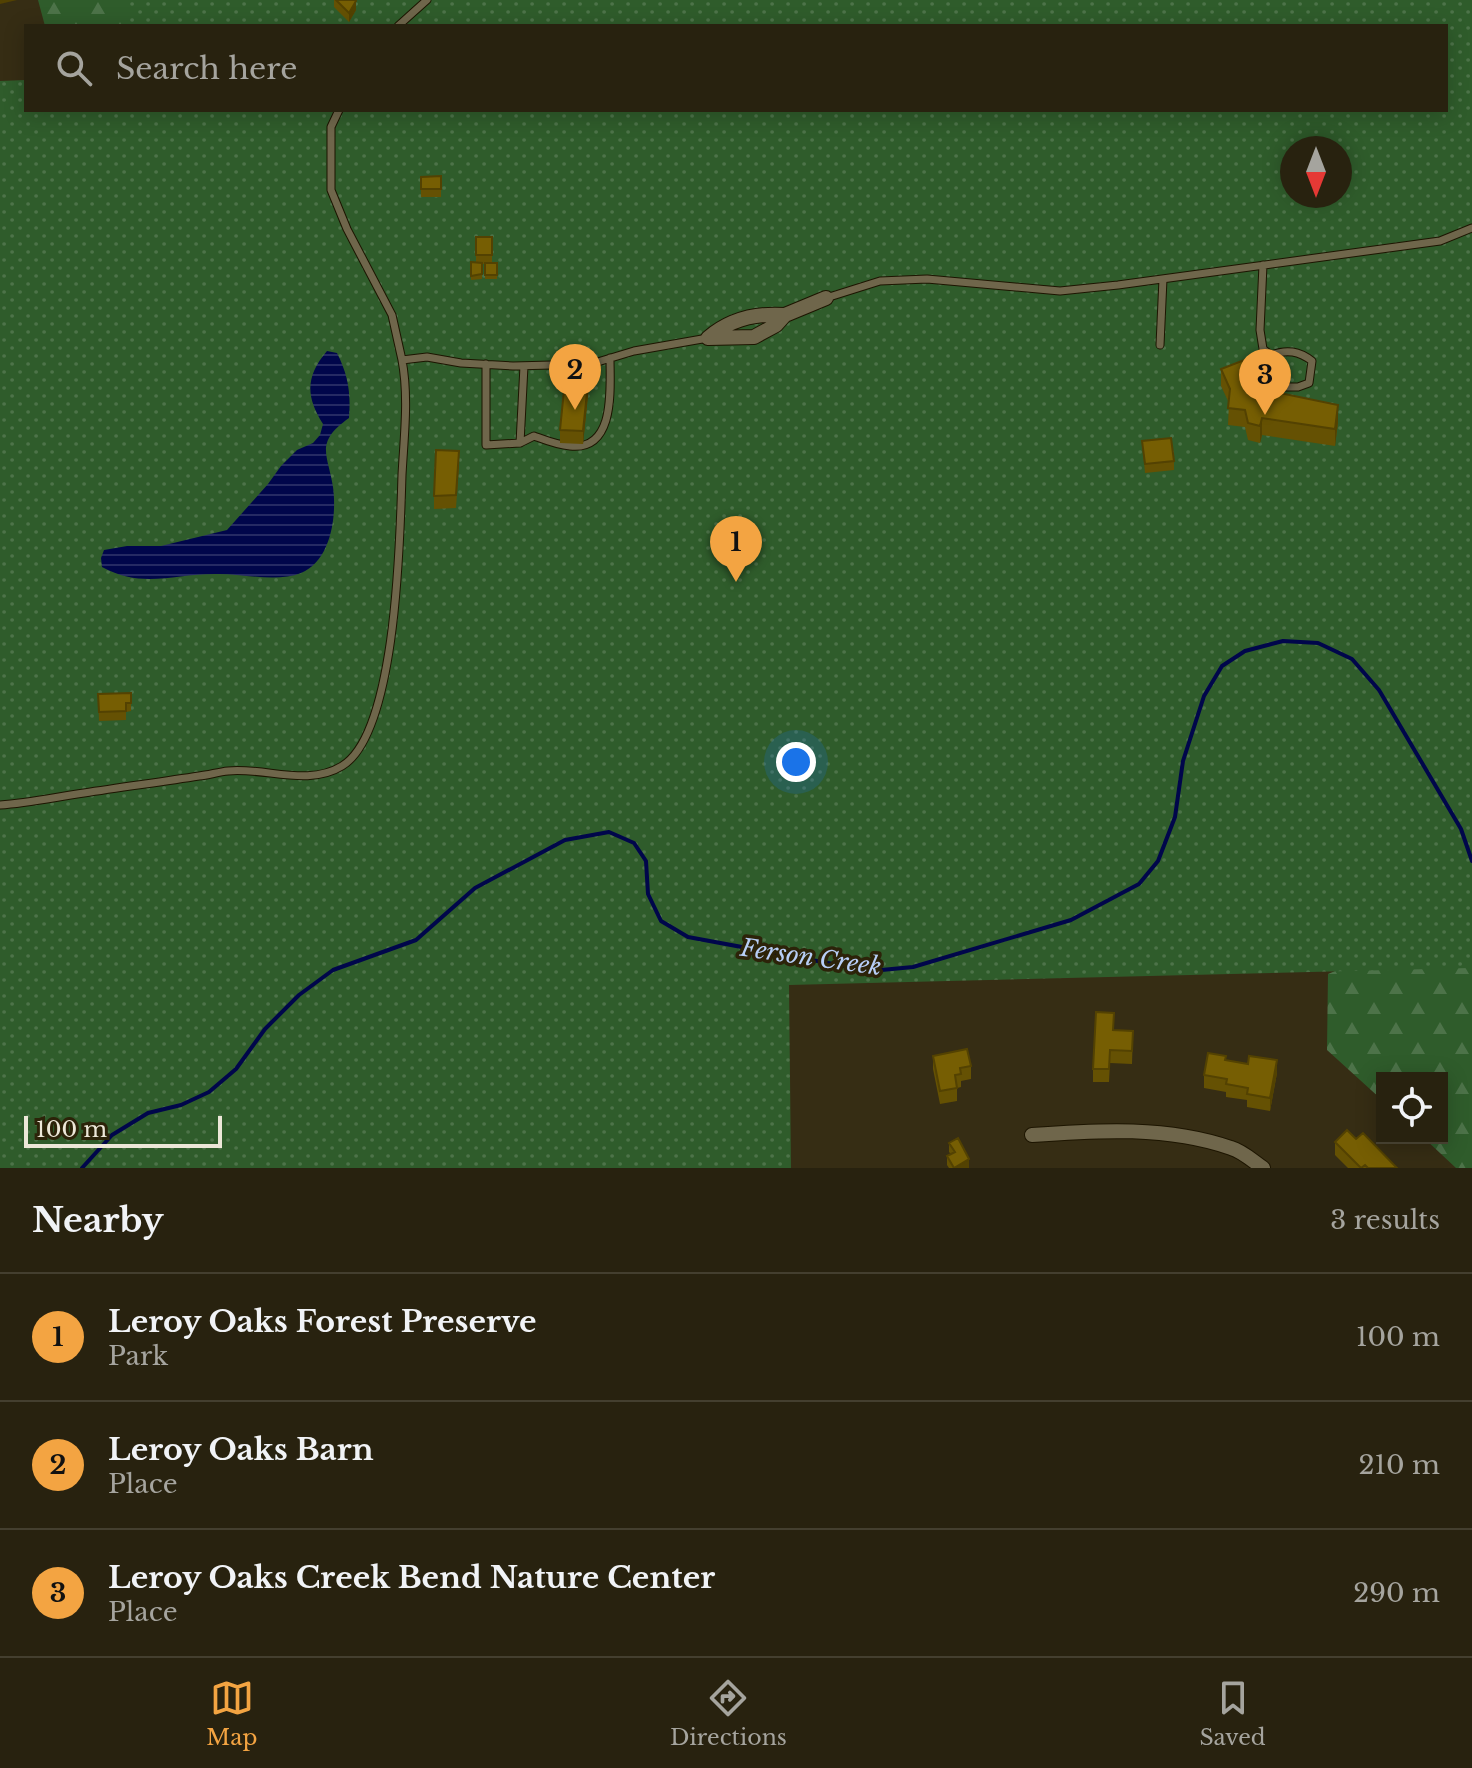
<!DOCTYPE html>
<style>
body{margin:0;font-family:"Libre Baskerville",serif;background:#302a18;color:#f1f3f6}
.controls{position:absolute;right:24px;bottom:24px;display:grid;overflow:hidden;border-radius:0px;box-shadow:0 4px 20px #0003}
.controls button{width:72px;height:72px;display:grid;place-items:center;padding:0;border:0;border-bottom:2px solid #443f2f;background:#28220f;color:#f1f3f6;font:40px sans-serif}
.compass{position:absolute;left:1280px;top:136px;width:72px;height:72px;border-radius:50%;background:#28220f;box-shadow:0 4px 20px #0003;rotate:180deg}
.scale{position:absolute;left:24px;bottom:20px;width:198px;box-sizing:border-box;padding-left:8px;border:4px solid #ece7d8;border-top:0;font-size:22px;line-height:28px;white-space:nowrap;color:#ece7d8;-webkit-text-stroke:6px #2c2309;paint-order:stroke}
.you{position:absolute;left:796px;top:762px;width:28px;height:28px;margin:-20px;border:6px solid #fff;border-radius:50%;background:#1a73e8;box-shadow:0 0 0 12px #1a73e833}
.badge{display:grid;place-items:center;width:52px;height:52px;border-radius:50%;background:#f3a442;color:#111;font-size:26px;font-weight:700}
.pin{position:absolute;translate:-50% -66px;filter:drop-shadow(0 2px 4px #0008)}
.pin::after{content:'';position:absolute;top:42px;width:28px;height:24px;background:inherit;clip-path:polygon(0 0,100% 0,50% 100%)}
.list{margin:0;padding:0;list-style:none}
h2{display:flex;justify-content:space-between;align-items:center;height:104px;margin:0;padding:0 32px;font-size:34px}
h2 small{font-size:26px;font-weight:400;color:#a5a49e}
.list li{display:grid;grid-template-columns:52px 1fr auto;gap:24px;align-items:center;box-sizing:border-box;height:128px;padding:0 32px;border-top:2px solid #443f2f}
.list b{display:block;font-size:30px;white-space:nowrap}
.list p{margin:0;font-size:26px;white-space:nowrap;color:#a5a49e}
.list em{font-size:26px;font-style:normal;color:#a5a49e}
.icon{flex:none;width:44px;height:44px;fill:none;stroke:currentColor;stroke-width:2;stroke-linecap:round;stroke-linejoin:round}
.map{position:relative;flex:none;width:1472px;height:1168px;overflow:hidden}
.search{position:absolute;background:#28220f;box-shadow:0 4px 20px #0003;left:24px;right:24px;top:24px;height:88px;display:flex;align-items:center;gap:20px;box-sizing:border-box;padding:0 28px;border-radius:0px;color:#a5a49e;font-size:30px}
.sheet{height:488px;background:#28220f}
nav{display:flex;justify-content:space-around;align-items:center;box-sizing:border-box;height:112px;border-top:2px solid #443f2f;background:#28220f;font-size:22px;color:#a5a49e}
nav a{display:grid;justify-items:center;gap:4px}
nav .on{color:#f3a442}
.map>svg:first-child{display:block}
.forest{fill:url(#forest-firs)}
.park{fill:url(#park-dots);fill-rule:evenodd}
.water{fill:url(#water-rules)}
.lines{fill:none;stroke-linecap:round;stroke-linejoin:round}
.stream{stroke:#00064b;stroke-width:4}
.service-casing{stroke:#1d1500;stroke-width:9}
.minor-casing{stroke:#1d1500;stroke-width:16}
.service{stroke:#6f664b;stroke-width:7}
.minor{stroke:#6f664b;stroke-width:14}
.wall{fill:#655103}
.shaded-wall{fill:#534202}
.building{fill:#765e03;stroke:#534202;stroke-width:2}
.labels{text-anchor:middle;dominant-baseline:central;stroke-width:7;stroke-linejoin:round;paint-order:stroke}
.water-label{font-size:24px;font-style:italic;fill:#b7cef6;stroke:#2c2309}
</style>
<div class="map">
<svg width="1472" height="1168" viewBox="0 0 1472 1168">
<defs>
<pattern id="forest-firs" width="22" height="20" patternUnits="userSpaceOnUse" patternTransform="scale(2)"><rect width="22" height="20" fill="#2f5c2b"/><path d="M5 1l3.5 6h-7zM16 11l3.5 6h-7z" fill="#4d7349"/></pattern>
<pattern id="park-dots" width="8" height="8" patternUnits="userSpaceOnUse" patternTransform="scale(2)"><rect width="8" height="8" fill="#2f5c2b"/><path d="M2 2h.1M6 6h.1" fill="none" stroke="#4d7349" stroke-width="1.8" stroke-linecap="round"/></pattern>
<pattern id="water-rules" width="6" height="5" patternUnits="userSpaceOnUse" patternTransform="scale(2)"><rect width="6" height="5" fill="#00064b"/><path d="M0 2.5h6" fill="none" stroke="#252a64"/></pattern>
</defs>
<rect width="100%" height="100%" fill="#362d14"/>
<path class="forest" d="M38 0H177V26H45Z
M1472 932V1168H1456L1424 1138H1442V1078H1382V1100L1327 1050 1328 974 1364 959Z"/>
<path class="park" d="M129 0H1472V971L1470 968 789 985 791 1168H0V81L26 80V110H1446V26H129ZM1292 148H1340V196H1292Z"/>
<path class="water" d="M327 351 337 353C348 375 351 392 349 418 314 443 328 454 333 487 337 516 331 561 301 573 276 583 241 573 215 574 172 574 143 589 102 567L101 558 104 550 127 546H161L227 530 268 484 281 466 297 450 313 443 320 435 323 424C306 397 305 377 327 351Z"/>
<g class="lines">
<path class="stream" d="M82 1168 112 1135 148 1113 181 1105 209 1092 236 1069 265 1029 299 995 333 970 416 940 475 888 565 840 609 832 634 843 646 861 648 894 661 921 688 937 871 971 913 967 1071 920 1139 884 1158 861 1175 817 1183 761 1204 696 1222 666 1245 651 1283 641 1318 643 1352 659 1379 690 1461 829 1472 861"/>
<g class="service-casing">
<path id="service" d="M398 26 427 0
M339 110 331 127V190L347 229 392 315 402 360 427 357 461 363 513 366 591 364 634 351 708 338
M1263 265 1260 330 1263 349 1271 355 1277 381 1283 387H1298L1309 383 1312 361C1299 351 1287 349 1271 355
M826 298 880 281 927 279 1060 291 1118 285 1440 241 1472 228
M1160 345 1163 279
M486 364V445L520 443 524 366
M520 443 534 436C545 440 557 445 570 446 616 451 610 388 610 358
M0 805C28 803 56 797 84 793 122 787 161 782 199 776 209 775 218 772 228 771 265 767 308 787 342 766 397 733 400 536 402 475 404 437 409 397 402 360"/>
</g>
<g class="minor-casing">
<path id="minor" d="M708 338 754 337 776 325 785 315 826 298
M708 338C730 319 757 313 785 315
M1032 1135C1098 1130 1168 1126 1231 1148 1242 1151 1253 1161 1263 1168"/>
</g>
<use href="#service" class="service"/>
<use href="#minor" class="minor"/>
</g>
<path class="wall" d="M334 0H355L356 10 349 22 334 7Z
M441 176V197H421V177Z
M476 237H492V263H497V279H485V264H482V279L471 280V262H476Z
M1221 369 1265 390 1338 422 1335 446 1262 435 1260 443 1248 440 1245 427 1228 425 1229 403 1221 386Z
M590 376 583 444 560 443V430Z
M1142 441 1174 461V470L1145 473Z
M459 464 456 508 434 509V496Z
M131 693V711L126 712V720L99 721 98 694Z
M1113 1030 1133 1031 1132 1064 1110 1063 1109 1082H1093V1069Z
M933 1056 971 1066V1079L961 1081V1087L957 1088V1101L940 1104 933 1069Z
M1226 1061 1277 1073 1270 1111 1247 1107V1100L1226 1097V1092L1204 1088V1075Z
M1356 1139 1397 1168H1348L1335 1155V1142Z
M949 1143 969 1168H949L947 1165V1156L951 1154 949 1152Z"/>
<path class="shaded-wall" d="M0 0H17L0 4Z
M356 1V10L349 22V13Z
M590 363V376L583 444V431Z
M1338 405V422L1335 446V429Z
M1262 418V435L1260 443V426Z
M1277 1060V1073L1270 1111V1098Z
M969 1159V1168H954Z"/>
<path class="building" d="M336 0H355L356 1 349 13Z
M441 176V189H421V177Z
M476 237H492V255H476Z
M471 262 482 263V274L471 276Z
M485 263H497V275H485Z
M1252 357 1265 390 1338 405 1335 429 1262 418 1260 426 1248 423 1245 410 1228 408 1230 389 1221 369Z
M567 360 590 363 583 431 560 430Z
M1171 438 1174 461 1145 464 1142 441Z
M436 450 459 451 456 495 434 496Z
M131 693V703H126V711L99 712 98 694Z
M1096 1012 1114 1013 1113 1030 1133 1031 1132 1051 1110 1050 1109 1069H1093Z
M967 1049 971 1066 960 1068 961 1074 955 1075 957 1088 940 1091 933 1056Z
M1208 1053 1226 1056 1225 1060 1248 1064 1249 1056 1277 1060 1270 1098 1247 1094 1248 1088 1226 1084 1227 1079 1204 1075Z
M1347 1130 1356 1139 1363 1133 1397 1168H1368L1365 1165 1361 1168 1335 1142Z
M958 1138 969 1159 954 1168 947 1156 955 1152 949 1143Z"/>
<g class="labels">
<g class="water-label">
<text transform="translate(811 957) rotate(8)">Ferson Creek</text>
</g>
</g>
</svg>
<div class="controls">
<button><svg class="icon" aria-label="locate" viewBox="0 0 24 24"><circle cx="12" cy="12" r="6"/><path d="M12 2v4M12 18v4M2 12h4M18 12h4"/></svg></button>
</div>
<svg class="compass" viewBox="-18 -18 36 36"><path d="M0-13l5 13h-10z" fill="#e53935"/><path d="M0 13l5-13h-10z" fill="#a5a49e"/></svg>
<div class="scale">100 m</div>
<div class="you"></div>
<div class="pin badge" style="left:736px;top:582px">1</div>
<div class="pin badge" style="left:575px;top:410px">2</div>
<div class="pin badge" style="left:1265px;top:415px">3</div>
<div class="search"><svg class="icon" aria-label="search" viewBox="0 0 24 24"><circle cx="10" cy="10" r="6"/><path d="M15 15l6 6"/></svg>Search here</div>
</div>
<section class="sheet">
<h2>Nearby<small>3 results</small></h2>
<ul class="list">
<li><span class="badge">1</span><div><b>Leroy Oaks Forest Preserve</b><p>Park</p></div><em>100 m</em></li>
<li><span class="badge">2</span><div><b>Leroy Oaks Barn</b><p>Place</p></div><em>210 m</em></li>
<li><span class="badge">3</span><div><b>Leroy Oaks Creek Bend Nature Center</b><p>Place</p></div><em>290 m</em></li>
</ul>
</section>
<nav>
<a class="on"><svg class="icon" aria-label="map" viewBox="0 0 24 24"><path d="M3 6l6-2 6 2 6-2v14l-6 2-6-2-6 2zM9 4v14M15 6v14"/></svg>Map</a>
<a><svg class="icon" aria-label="directions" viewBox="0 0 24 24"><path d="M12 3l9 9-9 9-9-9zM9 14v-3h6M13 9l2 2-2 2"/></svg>Directions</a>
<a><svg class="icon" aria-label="saved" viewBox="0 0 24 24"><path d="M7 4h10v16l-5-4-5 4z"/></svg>Saved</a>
</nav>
